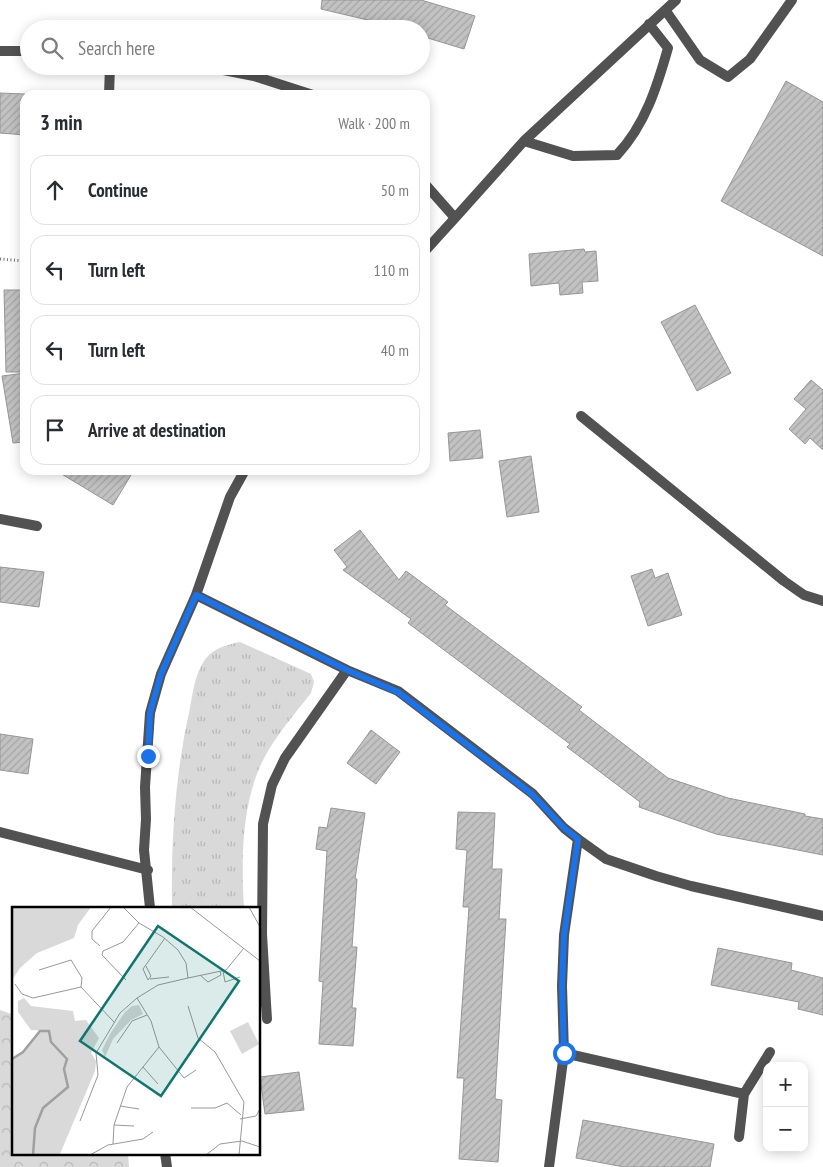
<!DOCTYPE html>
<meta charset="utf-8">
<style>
body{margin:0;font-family:"PT Sans Narrow",sans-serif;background:#f7f7f7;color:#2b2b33}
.controls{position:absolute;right:15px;bottom:15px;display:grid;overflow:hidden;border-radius:10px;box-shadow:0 2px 12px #0003}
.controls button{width:45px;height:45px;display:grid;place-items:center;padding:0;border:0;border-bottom:1px solid #e1e1e2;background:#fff;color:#2b2b33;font:25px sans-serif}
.stop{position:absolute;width:15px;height:15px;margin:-11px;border:4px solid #1a73e8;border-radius:50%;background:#fff}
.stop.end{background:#1a73e8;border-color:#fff;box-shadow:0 1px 5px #0008}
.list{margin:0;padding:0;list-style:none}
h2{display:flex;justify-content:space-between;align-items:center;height:65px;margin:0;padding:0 20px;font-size:21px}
h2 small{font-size:16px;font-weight:400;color:#7c7c81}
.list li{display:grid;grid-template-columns:32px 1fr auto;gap:15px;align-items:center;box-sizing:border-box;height:70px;margin:0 10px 10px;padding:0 10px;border:1px solid #e1e1e2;border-radius:15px}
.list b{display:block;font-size:19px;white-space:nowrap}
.list em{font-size:16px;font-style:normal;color:#7c7c81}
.icon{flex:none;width:28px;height:28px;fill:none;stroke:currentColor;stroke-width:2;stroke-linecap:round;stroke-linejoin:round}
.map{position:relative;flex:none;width:823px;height:1167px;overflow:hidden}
.search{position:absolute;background:#fff;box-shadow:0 2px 12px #0003;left:20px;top:20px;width:410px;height:55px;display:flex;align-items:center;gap:12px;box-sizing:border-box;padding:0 18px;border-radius:28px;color:#7c7c81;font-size:19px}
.panel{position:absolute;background:#fff;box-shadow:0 2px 12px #0003;left:20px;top:90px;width:410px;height:385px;border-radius:15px}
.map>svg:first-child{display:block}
.grass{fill:url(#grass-tufts)}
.forest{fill:url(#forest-crowns)}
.building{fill:url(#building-hatch);stroke:#969696}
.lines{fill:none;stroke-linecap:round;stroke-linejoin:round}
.path{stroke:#747474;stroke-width:3;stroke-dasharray:1 2.5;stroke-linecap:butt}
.lane{stroke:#525252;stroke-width:10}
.street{stroke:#525252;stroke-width:10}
.route{stroke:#1a73e8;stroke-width:6}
.inset-river{fill:none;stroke:#a0a0a0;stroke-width:2.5}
.inset-road{fill:none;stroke:#999;stroke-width:1}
.view{fill:#0f766e;fill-opacity:0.15;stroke:#0f766e;stroke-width:2.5}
.inset-edge{fill:none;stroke:#000;stroke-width:2.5}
</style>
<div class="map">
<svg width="823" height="1167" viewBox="0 0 823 1167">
<defs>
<pattern id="grass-tufts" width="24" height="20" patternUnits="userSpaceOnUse" patternTransform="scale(1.25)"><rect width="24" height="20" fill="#d9d9d9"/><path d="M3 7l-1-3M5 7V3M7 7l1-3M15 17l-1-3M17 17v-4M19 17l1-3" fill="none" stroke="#b8b8b8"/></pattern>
<pattern id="forest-crowns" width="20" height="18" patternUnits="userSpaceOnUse" patternTransform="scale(1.25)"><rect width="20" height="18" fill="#d9d9d9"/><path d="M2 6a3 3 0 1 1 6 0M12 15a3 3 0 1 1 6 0" fill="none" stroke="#b8b8b8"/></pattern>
<pattern id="building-hatch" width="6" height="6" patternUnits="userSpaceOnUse" patternTransform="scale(1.25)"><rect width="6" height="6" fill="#c2c2c2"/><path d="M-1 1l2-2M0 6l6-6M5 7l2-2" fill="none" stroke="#a5a5a5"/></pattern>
</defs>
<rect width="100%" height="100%" fill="#fff"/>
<path class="grass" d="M240 642 311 674 314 682 311 693C296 712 280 731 268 751 241 796 241 858 244 908H172C171 840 175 775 190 708 193 691 196 668 209 655 217 647 230 644 240 642Z"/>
<path class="forest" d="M0 1010 14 1015V1153H128L129 1167H0Z"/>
<path class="building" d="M322 0H421L475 16 464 49 421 36V29H406L321 9Z
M786 81 823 102V256L721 201Z
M0 93 25 94V135L0 133Z
M584 249 585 252 596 251 598 281 582 282 583 293 560 295 559 283 531 286 529 254Z
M4 290H25V372H6Z
M695 305 731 373 697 391 661 322Z
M25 373V442L13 443 2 376Z
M811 380 823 390V450L810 438 805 444 789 429 806 409 794 399Z
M480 430 483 458 450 461 448 433Z
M531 456 539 512 507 517 499 461Z
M55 470H134L113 505Z
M360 530 399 580 406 571 448 602 445 605 582 707 579 710 668 778 728 798 805 814V816L823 819V855L716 834 639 807 640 802 567 747 570 744 408 623 411 619 343 570 347 567 334 550Z
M0 567 44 572 39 607 0 602Z
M652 569 655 578 668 573 682 615 648 626 631 576Z
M371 730 400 752 376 784 347 763Z
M0 734 33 739 28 774 0 770Z
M331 808 365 813 355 879H357L352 947H357L352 1008H356L353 1046 319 1044 323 982 319 981 327 851 316 849 319 827 327 828Z
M458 812 495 813 492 869H502L499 919H506L495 1099 502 1100 498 1162 459 1159 464 1078H457L469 907H463L467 850 456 849Z
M718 948 792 963 791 970 823 978V1015L798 1009 799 1002 711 985Z
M299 1072 304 1110 265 1114 260 1077Z
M583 1120 714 1144 710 1167H624L576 1158Z"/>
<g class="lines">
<path class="path" d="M0 259 25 261"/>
<path class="lane" d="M666 11 700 60 728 77 750 59 792 0"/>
<path class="street" d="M0 51H29
M203 66 254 76 313 95
M109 95 110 66
M524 141 573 156 617 155C645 125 657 87 668 48L649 24
M425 184 455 218 524 141 676 0
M425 251 455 218
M581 416 784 581 804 595 823 601
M0 519 37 526
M196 595 230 497 245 470
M0 832 148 870
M578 839 606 859 656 876 691 886 823 916
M150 908 144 850 146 819 145 787 150 713 161 674 196 595 347 670 398 691 533 794 564 828 578 839 564 935 562 986 564 1053 549 1167
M260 1002 266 1003 267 1019
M266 1003 262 934 263 824 272 785 285 758 347 670
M564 1053 744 1094
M739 1137 744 1094 770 1052
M165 1153 167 1167"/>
</g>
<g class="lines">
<path class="route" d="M148 756 150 713 161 674 196 595 347 670 398 692 532 794 564 828 578 839 564 935 562 986 564 1053"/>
</g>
<g transform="translate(12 907)">
<rect width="248" height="248" fill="#fff"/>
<path d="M0 0H79L66 18 62 31 25 46 8 61 0 73ZM127 98 131 107 119 113 101 132 93 150 90 143 98 127 113 105 120 99ZM28 124H37L39 136 55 152 52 162 56 180 31 201 23 221 21 247 0 248V152L11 145Z" fill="#d9d9d9"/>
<path d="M12 91 19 99 61 104 63 114 74 113 87 131 79 146 84 154 83 164 48 247H21L23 221 31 201 56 180 52 162 55 152 39 135 37 124 19 123 6 105V94Z" fill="#d9d9d9"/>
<path d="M236 115 247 137 230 147 218 124Z" fill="#d9d9d9"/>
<path class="inset-river" d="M0 152 11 145 28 124H37L39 135 55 152 52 162 56 180 31 201 23 221 21 248"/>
<path class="inset-road" d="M111 0 127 16 151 30 166 43 174 56 176 71 214 63 232 41M178 0 248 54M237 0 248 20M88 39 80 32V24L99 0M134 59 139 69 136 73 131 62 153 31M211 64 213 75 228 70M188 68 196 75 209 68 208 64M138 72 157 70M114 73 90 48 91 44 111 35 127 16M3 77 10 87 21 91 69 80 70 71 59 53 27 63M69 80 102 115M125 91 146 78 176 71M176 99 186 131 203 145 232 195 227 248M105 136 120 114 135 108M147 140 172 171 184 163M131 160 146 177M108 199 127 202M179 201H203L215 196 229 208M228 212 244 209 248 202M68 214 86 168 84 146 108 106 125 91 139 114 147 140 115 180 102 218 101 237M102 218 122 219M230 234 248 240M78 248 96 238 131 232 141 225M194 248 208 237 230 234"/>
<path class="view" d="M146 19 227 74 149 189 68 134Z"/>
<rect width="248" height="248" class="inset-edge"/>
</g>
</svg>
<div class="controls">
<button>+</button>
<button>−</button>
</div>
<div class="stop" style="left:564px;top:1053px"></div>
<div class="stop end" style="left:148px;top:756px"></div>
<div class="search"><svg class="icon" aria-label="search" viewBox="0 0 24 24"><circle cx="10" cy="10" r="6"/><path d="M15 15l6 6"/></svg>Search here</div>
<section class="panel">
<h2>3 min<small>Walk · 200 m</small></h2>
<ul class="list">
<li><svg class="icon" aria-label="ahead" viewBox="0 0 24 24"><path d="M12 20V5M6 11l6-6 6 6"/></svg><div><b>Continue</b></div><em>50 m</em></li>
<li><svg class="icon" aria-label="left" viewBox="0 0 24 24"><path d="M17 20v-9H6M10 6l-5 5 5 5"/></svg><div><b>Turn left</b></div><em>110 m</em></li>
<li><svg class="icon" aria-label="left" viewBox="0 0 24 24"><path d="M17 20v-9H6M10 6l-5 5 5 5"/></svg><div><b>Turn left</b></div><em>40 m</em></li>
<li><svg class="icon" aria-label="arrive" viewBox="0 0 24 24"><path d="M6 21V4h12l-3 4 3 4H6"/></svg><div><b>Arrive at destination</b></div></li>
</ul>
</section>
</div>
